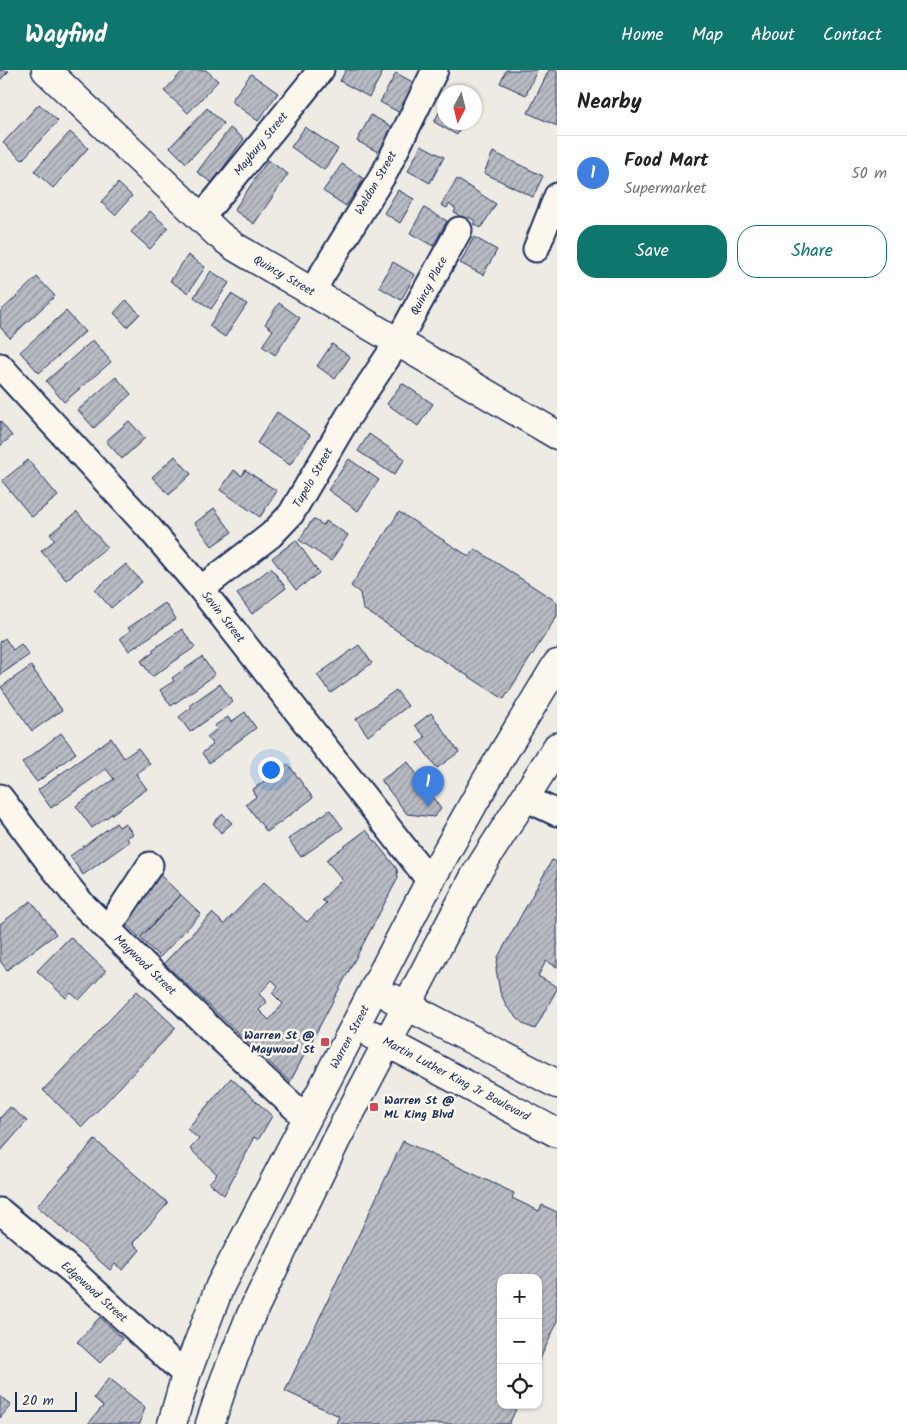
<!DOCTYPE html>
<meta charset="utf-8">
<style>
body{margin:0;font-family:Kalam,sans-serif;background:#f2f2f2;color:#222}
.controls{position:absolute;right:15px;bottom:15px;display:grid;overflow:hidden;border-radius:10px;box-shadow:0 1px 4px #0004}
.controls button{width:45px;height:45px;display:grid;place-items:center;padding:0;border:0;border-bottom:1px solid #e0e0e0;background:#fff;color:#222;font:25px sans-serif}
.compass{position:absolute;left:437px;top:15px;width:45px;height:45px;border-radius:50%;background:#fff;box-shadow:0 1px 4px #0004;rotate:187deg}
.scale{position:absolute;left:15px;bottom:12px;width:62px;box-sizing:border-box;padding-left:5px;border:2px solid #1b2f5e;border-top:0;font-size:14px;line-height:18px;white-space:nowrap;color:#1b2f5e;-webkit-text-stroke:4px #fbf7ec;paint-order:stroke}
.you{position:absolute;left:270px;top:699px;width:18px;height:18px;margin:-12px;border:4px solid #fff;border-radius:50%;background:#1a73e8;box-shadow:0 0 0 8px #1a73e833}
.badge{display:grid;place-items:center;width:32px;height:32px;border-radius:50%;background:#0f766e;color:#fff;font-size:16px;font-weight:700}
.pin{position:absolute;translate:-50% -41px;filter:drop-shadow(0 1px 2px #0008)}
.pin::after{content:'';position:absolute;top:26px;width:18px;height:15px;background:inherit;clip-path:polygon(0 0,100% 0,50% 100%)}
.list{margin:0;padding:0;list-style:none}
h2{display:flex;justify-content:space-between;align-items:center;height:65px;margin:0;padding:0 20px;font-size:21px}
h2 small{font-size:16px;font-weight:400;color:#767676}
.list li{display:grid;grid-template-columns:32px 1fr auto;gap:15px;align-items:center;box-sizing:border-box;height:75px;padding:0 20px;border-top:1px solid #e0e0e0}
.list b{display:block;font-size:19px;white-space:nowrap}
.list p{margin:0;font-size:16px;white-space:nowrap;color:#767676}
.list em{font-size:16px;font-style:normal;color:#767676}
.actions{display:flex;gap:10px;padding:15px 20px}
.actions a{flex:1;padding:11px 0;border:1px solid #0f766e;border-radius:20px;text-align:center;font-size:18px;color:#0f766e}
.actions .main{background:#0f766e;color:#fff}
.icon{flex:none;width:28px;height:28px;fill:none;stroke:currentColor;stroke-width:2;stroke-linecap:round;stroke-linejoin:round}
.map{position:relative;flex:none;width:557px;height:1354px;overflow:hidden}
header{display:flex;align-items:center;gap:30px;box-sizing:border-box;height:70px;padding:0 25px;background:#0f766e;color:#fff}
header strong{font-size:24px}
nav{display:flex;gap:28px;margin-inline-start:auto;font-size:18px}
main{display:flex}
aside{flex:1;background:#fff}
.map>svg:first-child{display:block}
.building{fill:url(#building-hatch);stroke:#1b2f5e;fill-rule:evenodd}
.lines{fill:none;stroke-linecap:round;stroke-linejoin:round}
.street-casing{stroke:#1b2f5e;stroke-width:29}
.secondary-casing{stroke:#1b2f5e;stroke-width:31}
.street{stroke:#fbf7ec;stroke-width:25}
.secondary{stroke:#fbf7ec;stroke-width:28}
.poi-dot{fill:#d1495b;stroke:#fbf7ec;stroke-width:2}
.labels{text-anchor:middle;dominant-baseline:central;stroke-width:5;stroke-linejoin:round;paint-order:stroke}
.street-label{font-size:12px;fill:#1b2f5e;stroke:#fbf7ec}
.poi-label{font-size:12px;font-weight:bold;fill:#1b2f5e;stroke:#fbf7ec;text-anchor:end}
</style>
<header>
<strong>Wayfind</strong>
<nav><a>Home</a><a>Map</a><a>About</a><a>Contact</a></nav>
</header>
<main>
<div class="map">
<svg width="557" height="1354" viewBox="0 0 557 1354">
<defs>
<pattern id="building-hatch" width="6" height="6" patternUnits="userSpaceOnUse" patternTransform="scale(1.25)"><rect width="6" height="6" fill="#b9bcc3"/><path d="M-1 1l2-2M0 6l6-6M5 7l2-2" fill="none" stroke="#9699a2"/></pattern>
</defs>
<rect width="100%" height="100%" fill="#eeebe4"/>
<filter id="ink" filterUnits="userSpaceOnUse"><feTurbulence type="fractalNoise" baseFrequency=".02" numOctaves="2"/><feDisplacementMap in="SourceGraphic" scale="10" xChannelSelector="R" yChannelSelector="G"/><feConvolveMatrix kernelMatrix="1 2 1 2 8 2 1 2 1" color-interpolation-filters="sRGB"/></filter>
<g filter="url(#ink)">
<path class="building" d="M0 0 9 1 0 10Z
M184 0H206L218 11 188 43 164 21Z
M346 0H384L369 27 340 11Z
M506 0H537L526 25 500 13Z
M549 0H557V56L528 43Z
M396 3 420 16 404 45 380 32Z
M251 4 278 23 258 51 231 31Z
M444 33V52H463L457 65 434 52Z
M39 34 58 51 22 90 3 73Z
M207 38 224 54 186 93 170 77Z
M371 45 394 58 380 83 357 71Z
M305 57 338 79 324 100 291 77Z
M230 58 244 69 212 113 197 102Z
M70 62 88 78 53 118 34 101Z
M421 75 444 87 430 113 408 101Z
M493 82 543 106 533 127 484 103Z
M268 90 288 104 254 154 234 140Z
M342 94 364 109 346 136 323 121Z
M457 109 496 134 481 158 473 154 475 151 469 147 466 151 454 142 456 139 449 134 447 138 441 135Z
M118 113 132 126 115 145 101 132Z
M398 120 414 129 400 153 384 143Z
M424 138 447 151 433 176 410 163Z
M150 141 168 158 150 179 131 162Z
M474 167 497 180 483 205 460 193Z
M188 185 205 197 188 223 170 211Z
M393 192 415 205 401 230 379 217Z
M211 201 229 213 211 239 194 227Z
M37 207 55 226 10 268 0 257V242Z
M231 224 247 234 225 267 209 256Z
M126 230 140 244 127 257 114 243Z
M279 233 300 248 275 285 262 276 273 260 265 254Z
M66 241 85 262 39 303 20 282Z
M93 270 111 292 64 332 46 311Z
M332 274 350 287 335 309 317 296Z
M116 307 131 324 94 358 78 340Z
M402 313 433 334 418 356 387 334Z
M277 342 310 365 290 395 257 373Z
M0 351 12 366 0 376Z
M129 351 145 368 122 389 106 371Z
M369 364 405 389 394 405 358 381Z
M175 386 191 404 169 425 152 407Z
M349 389 379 410 358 441 328 420Z
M28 390 58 426 32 447 2 411Z
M234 400 242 406 245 400 277 421 260 447 220 420Z
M214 438 232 462 212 476 195 453Z
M77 442 107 477 66 510 41 481 55 470 50 464Z
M399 442 470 487 475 479 557 532V546L504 629 363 539 360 523 351 516Z
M313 449 323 455 326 451 348 465 331 491 299 470Z
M296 470 319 503 296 520 272 488Z
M126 494 142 512 111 538 95 520Z
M271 498 286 518 252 544 237 524Z
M165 533 176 549 129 581 120 568 130 561 128 558Z
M182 559 195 577 152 607 141 591 154 582 152 580Z
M5 568 13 580 21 574 29 585 0 605V572Z
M359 575 372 593 331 623 317 605Z
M202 587 215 605 171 636 160 620 174 611 172 608Z
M31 596 62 640 32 661 1 617Z
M220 614 233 632 190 662 179 647 192 637 190 635Z
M396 620 408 636 368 666 356 649Z
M245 642 256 658 209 693 202 683 213 675 207 667 217 659 214 656 228 647 231 652Z
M431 643 459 682 437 698 418 673 425 667 415 655Z
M61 663 76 683 37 712 22 693Z
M111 668 124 688 138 678 150 694 136 704 147 719 92 758 76 736 114 709 106 699 51 738 38 720Z
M408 692 441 739 434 747 407 744 381 710Z
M288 694 313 728 267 762 246 734 256 727 252 720Z
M330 740 343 758 301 787 288 769Z
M223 744 232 753 221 763 213 753Z
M116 753 119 757 125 753 133 764 127 768 129 772 83 805 70 786Z
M366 760 397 799 398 808 290 1012 164 893 212 843 224 854 264 812 307 852 326 833 322 830 342 809 326 790ZM272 910 278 916 272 923 283 934 269 950 259 940 267 932 259 924Z
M552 790 557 792V897L546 891 538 906 557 917V919L535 959 525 955 517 948 507 937 500 922 496 899 498 887Z
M160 805 181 825 140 868 119 848Z
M181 825 201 844 160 887 140 868Z
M31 831 56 864 7 900 0 891V854Z
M70 867 106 901 79 930 71 923 66 928 37 901Z
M137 921 176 958 82 1057 43 1020Z
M231 1008 272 1046 258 1070 254 1067 224 1125 209 1113 217 1104 190 1079 199 1069 187 1059Z
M10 1037 27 1051 0 1082V1048Z
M95 1070 168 1133 133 1173 140 1180 123 1200 115 1194 110 1200 37 1136Z
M403 1071 514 1123 512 1128 539 1141 542 1135 557 1142V1253L538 1293V1208H501V1335H518L509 1354H336L339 1346 285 1321Z
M100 1247 123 1269 100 1293 77 1272Z
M109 1308 145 1337 140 1354H88L103 1336 94 1328Z
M0 1326 11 1335 0 1348Z"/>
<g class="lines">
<g class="street-casing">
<path id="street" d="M201 148 321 0
M536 179 557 126
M314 224 320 208 385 102 435 0
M0 296 149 458 201 519 430 811
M201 519 271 465 291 444 348 347 397 273 459 160
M0 727 51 795 83 835 219 967 306 1048
M525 728 557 743
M107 858 115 848 150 795
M0 1141 78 1206 186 1305"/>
</g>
<g class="secondary-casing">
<path id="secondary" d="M46 0 218 164 235 177 557 365
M392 928 557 1014
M373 965 557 1063
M172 1354 186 1305 220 1216 430 811 485 713 557 594
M210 1354 225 1309 250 1247 336 1070 476 804 557 677"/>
</g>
<use href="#street" class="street"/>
<use href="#secondary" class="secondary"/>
</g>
</g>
<g class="poi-dot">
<rect x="320" y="967" width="10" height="10" rx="2.5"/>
<rect x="369" y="1032" width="10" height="10" rx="2.5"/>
</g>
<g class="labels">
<g class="street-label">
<text transform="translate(261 74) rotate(-51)">Maybury Street</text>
<text transform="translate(376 113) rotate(-60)">Weldon Street</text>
<text transform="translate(284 206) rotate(30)">Quincy Street</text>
<text transform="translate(429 216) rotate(-62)">Quincy Place</text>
<text transform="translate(313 408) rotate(-60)">Tupelo Street</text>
<text transform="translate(223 547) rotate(52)">Savin Street</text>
<text transform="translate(145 895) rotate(44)">Maywood Street</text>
<text transform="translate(350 967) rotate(-62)">Warren Street</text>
<text transform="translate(456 1009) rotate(28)">Martin Luther King Jr Boulevard</text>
<text transform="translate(94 1222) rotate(42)">Edgewood Street</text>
</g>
<g class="poi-label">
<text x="315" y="965">Warren St @<tspan x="315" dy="14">Maywood St</tspan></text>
<text x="384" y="1030" text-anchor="start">Warren St @<tspan x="384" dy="14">ML King Blvd</tspan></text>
</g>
</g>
</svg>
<div class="controls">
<button>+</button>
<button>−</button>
<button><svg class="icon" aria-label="locate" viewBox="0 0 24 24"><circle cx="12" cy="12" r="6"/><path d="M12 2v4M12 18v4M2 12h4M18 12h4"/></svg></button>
</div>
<svg class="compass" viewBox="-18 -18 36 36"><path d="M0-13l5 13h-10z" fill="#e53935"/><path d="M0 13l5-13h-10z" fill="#767676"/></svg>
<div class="scale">20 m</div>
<div class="you"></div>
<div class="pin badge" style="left:428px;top:737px;background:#3f7fe0">1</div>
</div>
<aside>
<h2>Nearby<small></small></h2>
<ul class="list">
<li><span class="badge" style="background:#3f7fe0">1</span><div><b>Food Mart</b><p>Supermarket</p></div><em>50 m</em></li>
</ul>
<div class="actions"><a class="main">Save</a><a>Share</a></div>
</aside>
</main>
